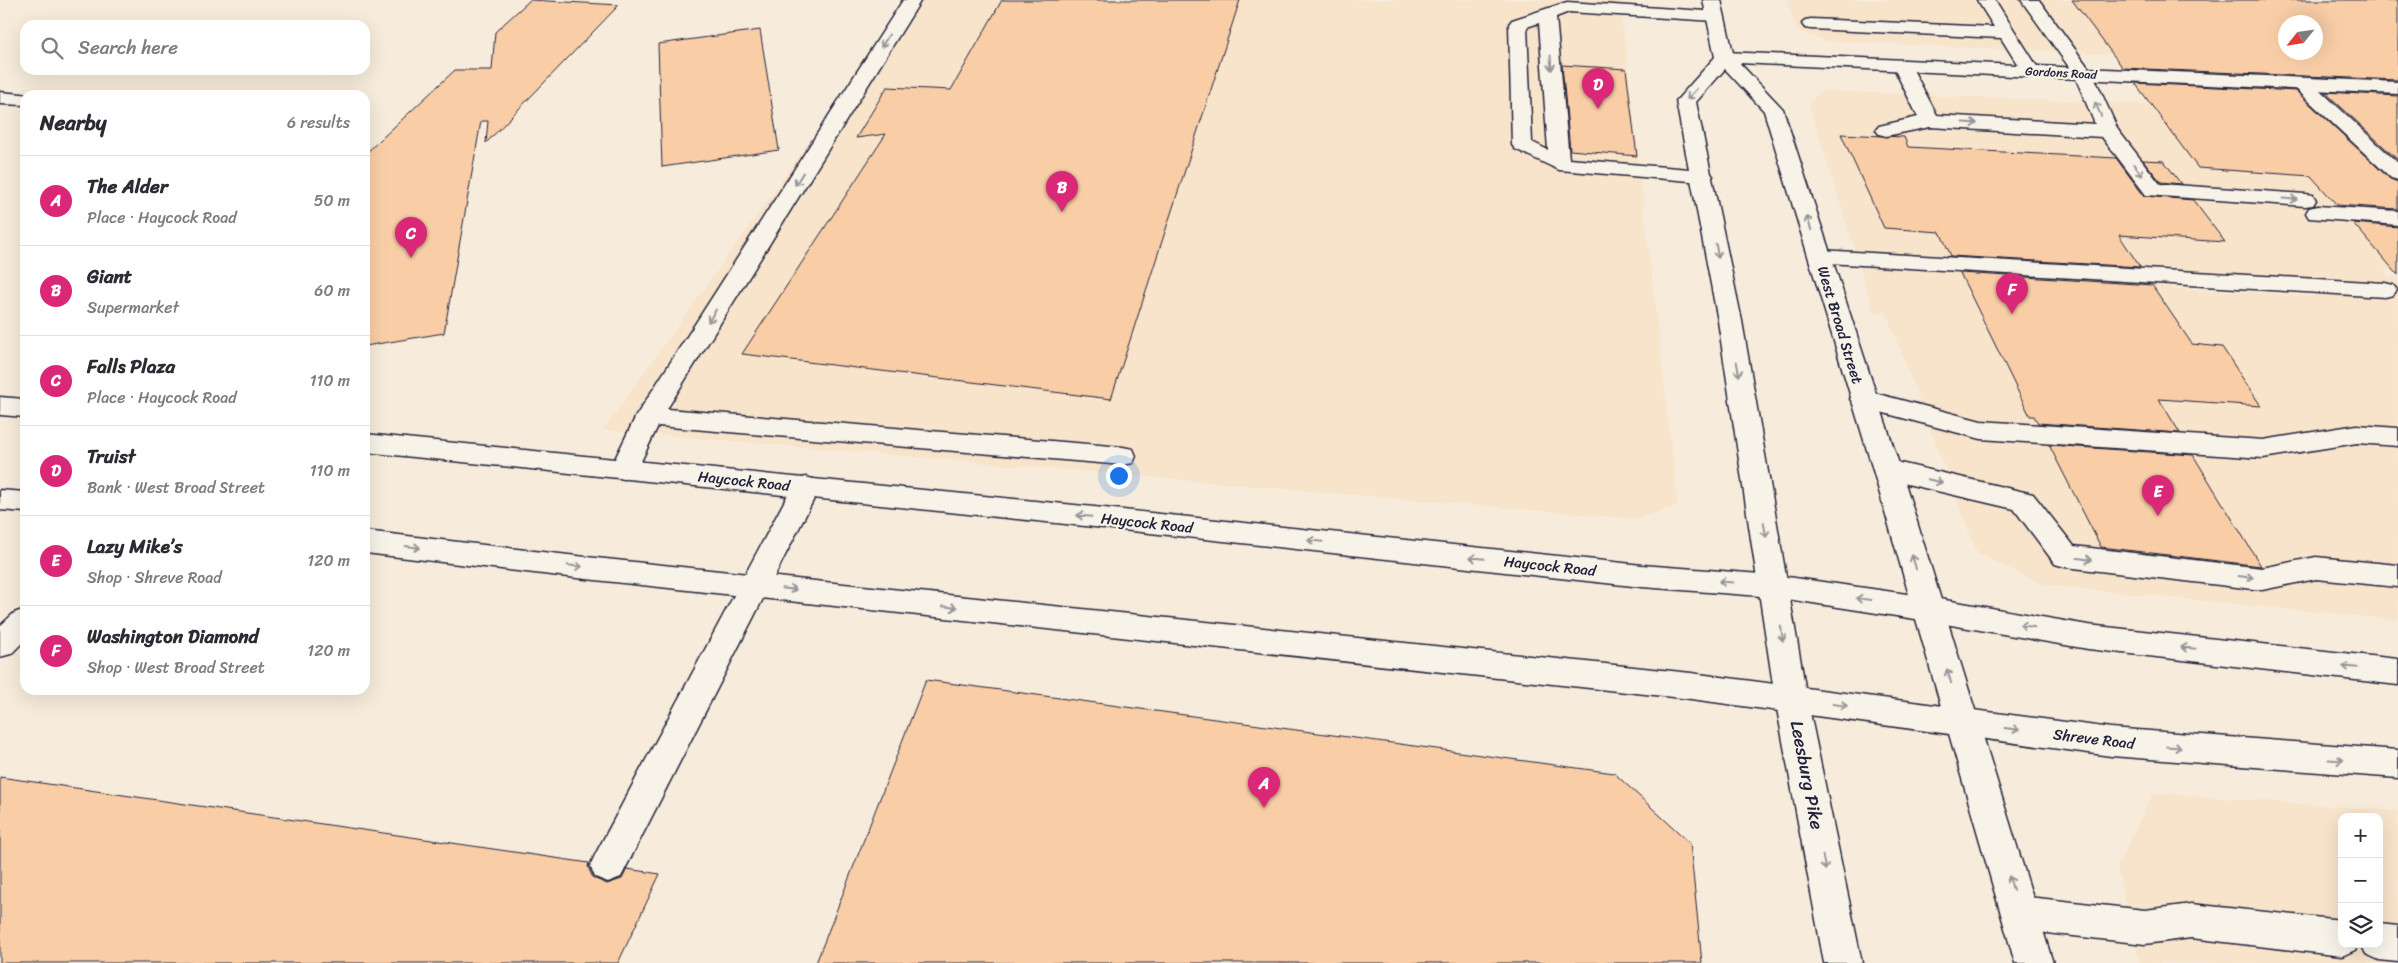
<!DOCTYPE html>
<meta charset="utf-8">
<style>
body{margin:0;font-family:Sriracha,sans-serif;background:#f7f7f7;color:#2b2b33}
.controls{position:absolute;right:15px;bottom:15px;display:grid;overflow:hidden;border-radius:10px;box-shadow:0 5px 20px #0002}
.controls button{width:45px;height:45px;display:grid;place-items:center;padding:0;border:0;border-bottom:1px solid #e1e1e2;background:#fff;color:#2b2b33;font:25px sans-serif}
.compass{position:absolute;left:2278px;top:15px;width:45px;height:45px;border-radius:50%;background:#fff;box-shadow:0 5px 20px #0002;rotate:240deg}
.you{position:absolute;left:1118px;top:475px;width:18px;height:18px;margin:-12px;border:4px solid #fff;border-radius:50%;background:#1a73e8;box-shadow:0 0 0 8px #1a73e833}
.badge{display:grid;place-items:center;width:32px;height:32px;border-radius:50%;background:#db2777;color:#fff;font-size:16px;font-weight:700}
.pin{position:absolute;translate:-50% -41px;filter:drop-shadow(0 1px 2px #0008)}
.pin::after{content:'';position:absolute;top:26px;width:18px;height:15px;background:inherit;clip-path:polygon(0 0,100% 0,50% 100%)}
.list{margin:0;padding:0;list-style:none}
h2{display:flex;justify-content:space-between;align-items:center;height:65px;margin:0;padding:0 20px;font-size:21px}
h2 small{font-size:16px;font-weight:400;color:#7c7c81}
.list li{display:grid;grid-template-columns:32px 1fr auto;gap:15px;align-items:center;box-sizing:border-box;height:90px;padding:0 20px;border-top:1px solid #e1e1e2}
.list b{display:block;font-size:19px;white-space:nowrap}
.list p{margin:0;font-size:16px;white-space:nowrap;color:#7c7c81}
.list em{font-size:16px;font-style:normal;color:#7c7c81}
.icon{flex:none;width:28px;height:28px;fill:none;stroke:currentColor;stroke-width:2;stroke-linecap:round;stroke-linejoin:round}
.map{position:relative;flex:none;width:2398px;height:963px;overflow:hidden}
.search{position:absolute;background:#fff;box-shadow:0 5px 20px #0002;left:20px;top:20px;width:350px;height:55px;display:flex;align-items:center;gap:12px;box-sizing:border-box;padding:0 18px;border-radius:15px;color:#7c7c81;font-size:19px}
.panel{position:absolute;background:#fff;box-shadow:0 5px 20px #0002;left:20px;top:90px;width:350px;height:605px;border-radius:15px}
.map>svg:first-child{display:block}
.built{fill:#f8e3cb;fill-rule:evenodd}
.building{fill:#f9cea7;stroke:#22223b;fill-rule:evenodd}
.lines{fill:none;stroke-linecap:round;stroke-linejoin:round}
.service-casing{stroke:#22223b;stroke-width:3}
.minor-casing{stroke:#22223b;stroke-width:3}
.secondary-casing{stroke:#22223b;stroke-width:3}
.primary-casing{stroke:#22223b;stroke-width:3}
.service{fill:#f7f3e8;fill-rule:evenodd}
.minor{fill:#f7f3e8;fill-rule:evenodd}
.secondary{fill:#f7f3e8;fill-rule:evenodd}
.primary{fill:#f7f3e8;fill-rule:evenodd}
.oneway{stroke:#97959a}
.labels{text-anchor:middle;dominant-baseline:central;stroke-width:4.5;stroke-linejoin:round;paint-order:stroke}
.far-street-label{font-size:12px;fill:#22223b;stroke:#f7f3e8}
.street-label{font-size:15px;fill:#22223b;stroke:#f7f3e8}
.near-street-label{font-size:18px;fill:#22223b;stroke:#f7f3e8}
</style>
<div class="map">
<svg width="2398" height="963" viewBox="0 0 2398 963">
<rect width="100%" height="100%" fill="#f7ecdb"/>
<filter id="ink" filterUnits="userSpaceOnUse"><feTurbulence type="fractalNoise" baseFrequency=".02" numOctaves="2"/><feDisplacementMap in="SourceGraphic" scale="10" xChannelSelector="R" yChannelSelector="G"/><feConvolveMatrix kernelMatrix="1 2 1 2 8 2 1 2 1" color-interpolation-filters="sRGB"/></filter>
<g filter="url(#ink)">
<path class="built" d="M911 0H1620L1678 505 1637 519 603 430Z
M1787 0H2398V67L1825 41 1797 30ZM2286 22H2316V52H2286Z
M1821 91 2398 114V268L2384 269 2390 277H2398V620L2045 585 1977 553 1886 312 1874 313 1809 103ZM2298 276 2313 296 2169 288 2170 287Z
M2153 793 2398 811V963H2140L2117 867ZM2342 817H2379V944H2342Z"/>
<path class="building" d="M530 0 619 5 486 143 488 121H481L444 333 365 346V154L455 70H492L495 32Z
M1002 0H1240L1111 399 742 354 886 134 856 138 887 87 951 90Z
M2072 0H2398V80L2123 68ZM2286 22H2316V52H2286Z
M760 30 779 150 662 167 658 44Z
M1562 65 1626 69 1637 156 1570 150Z
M2135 83 2296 91 2390 179 2398 182V209L2337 205 2311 176 2198 168Z
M2325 92 2398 96V160Z
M1841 134 1904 137 1908 147 2116 158 2144 196 2193 200 2225 242 2119 235 2140 267 1951 256 1940 232 1884 228Z
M2143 160 2164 161 2181 184 2161 182Z
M2353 223 2398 227V275Z
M1960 273 2152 285 2192 344 2222 347 2261 406 2159 399 2180 433 2038 423 2034 416H2030Z
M2049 445 2193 455 2261 566 2101 547Z
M926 680 1614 773 1690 843 1702 963H816Z
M0 777 589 863 588 867 593 878 607 884 622 879 627 869 660 874 618 963H0Z"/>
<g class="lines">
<g class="service-casing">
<path id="service" d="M903 0H921L667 409 1123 447 1133 449 1136 456 1133 463 1123 465 658 426 634 476 624 479 614 476 610 469 636 416Z
M1977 0H1995L2040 71 2038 75H2024L2001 38 1811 29 1805 28 1802 24 1805 20 1811 19 1994 27Z
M2021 0H2039L2093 74 2118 130 2160 184 2305 194 2313 195 2316 200 2313 205 2305 206 2146 195 2102 137 1930 127 1886 136 1879 134 1876 130 1879 126 1918 117 1893 66 1895 62H1909L1911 66 1937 115 2095 124 2074 74Z
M1567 2 1721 12 1724 16 1721 20 1715 21 1569 12 1556 17 1569 159 1702 170 1709 172 1713 176 1709 180 1702 182 1559 170 1515 149 1512 145 1509 24 1512 20ZM1539 23 1548 150 1532 142 1527 27Z
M2302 78 2309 80 2398 163V180L2391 178 2295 88 2292 84 2295 80Z
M0 92 32 95H25V105L0 104Z
M2317 206 2398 211V225L2309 218 2306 213 2309 208Z
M1820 250 2385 283 2393 285 2397 290 2393 295 2385 297 1812 262 1809 257 1812 252Z
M1863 390 1981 421 2263 440 2357 425 2398 428V446L2357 443 2263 458 1981 439 1854 405 1850 399 1854 393Z
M1887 460 2033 494 2074 546 2262 568 2316 557 2398 565V587L2316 579 2262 590 2065 567 2055 564 2014 509 1877 477 1873 470 1877 463Z
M806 477 816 480 820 487 621 877 608 882 595 877 590 866 595 855 792 487 796 480Z
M2020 896 2145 910 2191 904 2342 920V944H2358L2355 950 2342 956 2191 938 2145 944 2020 930 2007 925 2002 913 2007 901Z
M2379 924 2398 926V962L2379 960 2366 954 2361 944H2379Z"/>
</g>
<g class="minor-casing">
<path id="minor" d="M1725 52 2398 82V94L1718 62 1716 58 1718 54Z
M25 609V640L11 654 0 657V626L14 613Z"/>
</g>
<g class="secondary-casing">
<path id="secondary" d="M0 397 25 399V417L0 415Z
M365 434 1104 508 1642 565 1774 575 1928 597 2088 625 2398 659V685L2088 649 1928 621 1774 597 1642 587 1104 528 365 452Z
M0 490 25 492V512L0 510Z
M365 531 577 556 1691 673 2111 728 2398 750V778L2111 756 1691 699 577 578 365 553Z"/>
</g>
<g class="primary-casing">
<path id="primary" d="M1703 0H1721L1734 57 1783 109 1901 470 2053 963H2015L1873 470 1764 111 1725 69 1696 102 1742 321 1807 698 1862 963H1824L1775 698 1718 321 1676 101 1715 57Z"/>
</g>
<use href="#service" class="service"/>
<use href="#minor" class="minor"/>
<use href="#secondary" class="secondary"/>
<use href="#primary" class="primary"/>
</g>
<defs><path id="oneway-shaft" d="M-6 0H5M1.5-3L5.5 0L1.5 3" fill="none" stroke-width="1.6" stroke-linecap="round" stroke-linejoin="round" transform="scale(1.25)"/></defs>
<g class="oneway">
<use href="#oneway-shaft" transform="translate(885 41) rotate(122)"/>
<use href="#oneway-shaft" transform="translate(1551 63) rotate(86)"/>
<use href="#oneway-shaft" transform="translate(1692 94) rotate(132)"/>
<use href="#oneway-shaft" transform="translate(2098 109) rotate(-114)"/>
<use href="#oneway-shaft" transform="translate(1970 123) rotate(3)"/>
<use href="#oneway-shaft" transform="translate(2138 170) rotate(52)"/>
<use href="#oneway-shaft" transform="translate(799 179) rotate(122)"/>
<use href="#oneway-shaft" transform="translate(2290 199) rotate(4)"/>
<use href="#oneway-shaft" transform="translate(1809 223) rotate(-108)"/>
<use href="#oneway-shaft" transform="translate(1717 251) rotate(79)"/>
<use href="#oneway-shaft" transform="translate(712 316) rotate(122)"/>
<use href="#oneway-shaft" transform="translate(1738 369) rotate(80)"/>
<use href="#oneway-shaft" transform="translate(1935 481) rotate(13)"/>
<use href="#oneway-shaft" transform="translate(1084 516) rotate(-174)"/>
<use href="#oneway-shaft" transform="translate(1765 530) rotate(80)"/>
<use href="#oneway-shaft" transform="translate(1315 541) rotate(-174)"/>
<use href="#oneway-shaft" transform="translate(413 547) rotate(7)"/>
<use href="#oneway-shaft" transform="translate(1477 558) rotate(-174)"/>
<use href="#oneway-shaft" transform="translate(2085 559) rotate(7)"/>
<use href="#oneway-shaft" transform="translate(1914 562) rotate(-106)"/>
<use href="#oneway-shaft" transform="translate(575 566) rotate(6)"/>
<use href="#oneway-shaft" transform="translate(2246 577) rotate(7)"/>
<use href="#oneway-shaft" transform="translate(1726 582) rotate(-176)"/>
<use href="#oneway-shaft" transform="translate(789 589) rotate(6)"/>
<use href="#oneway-shaft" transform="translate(1863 599) rotate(-172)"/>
<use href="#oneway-shaft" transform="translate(950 607) rotate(6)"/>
<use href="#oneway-shaft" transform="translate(2027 626) rotate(-170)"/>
<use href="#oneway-shaft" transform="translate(1782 634) rotate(81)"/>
<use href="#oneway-shaft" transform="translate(2188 648) rotate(-174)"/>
<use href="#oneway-shaft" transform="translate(2350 667) rotate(-174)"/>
<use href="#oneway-shaft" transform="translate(1949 676) rotate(-107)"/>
<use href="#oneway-shaft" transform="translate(1840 705) rotate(8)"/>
<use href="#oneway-shaft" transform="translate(2012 729) rotate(7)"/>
<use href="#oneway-shaft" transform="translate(2174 747) rotate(4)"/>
<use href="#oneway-shaft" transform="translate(2336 760) rotate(4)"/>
<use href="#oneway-shaft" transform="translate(1824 863) rotate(79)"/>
<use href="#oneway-shaft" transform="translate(2011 883) rotate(-106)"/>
</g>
</g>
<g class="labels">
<g class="far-street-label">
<text transform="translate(2061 73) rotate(3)">Gordons Road</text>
</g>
<g class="street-label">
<text transform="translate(1840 325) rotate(73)">West Broad Street</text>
<text transform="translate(744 481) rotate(6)">Haycock Road</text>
<text transform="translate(1147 523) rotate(6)">Haycock Road</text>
<text transform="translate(1550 566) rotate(6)">Haycock Road</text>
<text transform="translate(2094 739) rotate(7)">Shreve Road</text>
</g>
<g class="near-street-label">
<text transform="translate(1807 775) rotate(79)">Leesburg Pike</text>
</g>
</g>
</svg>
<div class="controls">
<button>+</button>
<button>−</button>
<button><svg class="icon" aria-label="layers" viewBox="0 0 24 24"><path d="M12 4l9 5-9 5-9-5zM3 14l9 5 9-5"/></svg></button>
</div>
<svg class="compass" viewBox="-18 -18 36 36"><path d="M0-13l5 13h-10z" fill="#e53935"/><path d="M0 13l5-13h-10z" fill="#7c7c81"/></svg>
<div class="you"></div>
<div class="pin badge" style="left:1264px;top:808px">A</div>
<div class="pin badge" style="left:1062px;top:212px">B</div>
<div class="pin badge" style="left:411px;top:258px">C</div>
<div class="pin badge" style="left:1598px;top:109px">D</div>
<div class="pin badge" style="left:2158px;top:516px">E</div>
<div class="pin badge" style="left:2012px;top:314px">F</div>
<div class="search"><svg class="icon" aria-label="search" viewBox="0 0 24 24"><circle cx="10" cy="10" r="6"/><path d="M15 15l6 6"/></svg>Search here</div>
<section class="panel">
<h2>Nearby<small>6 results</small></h2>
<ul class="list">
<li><span class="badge">A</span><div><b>The Alder</b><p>Place · Haycock Road</p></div><em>50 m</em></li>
<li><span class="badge">B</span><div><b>Giant</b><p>Supermarket</p></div><em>60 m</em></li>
<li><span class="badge">C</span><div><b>Falls Plaza</b><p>Place · Haycock Road</p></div><em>110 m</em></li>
<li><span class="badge">D</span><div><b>Truist</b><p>Bank · West Broad Street</p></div><em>110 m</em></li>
<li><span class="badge">E</span><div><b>Lazy Mike’s</b><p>Shop · Shreve Road</p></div><em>120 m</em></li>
<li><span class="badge">F</span><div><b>Washington Diamond</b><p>Shop · West Broad Street</p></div><em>120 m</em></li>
</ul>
</section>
</div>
